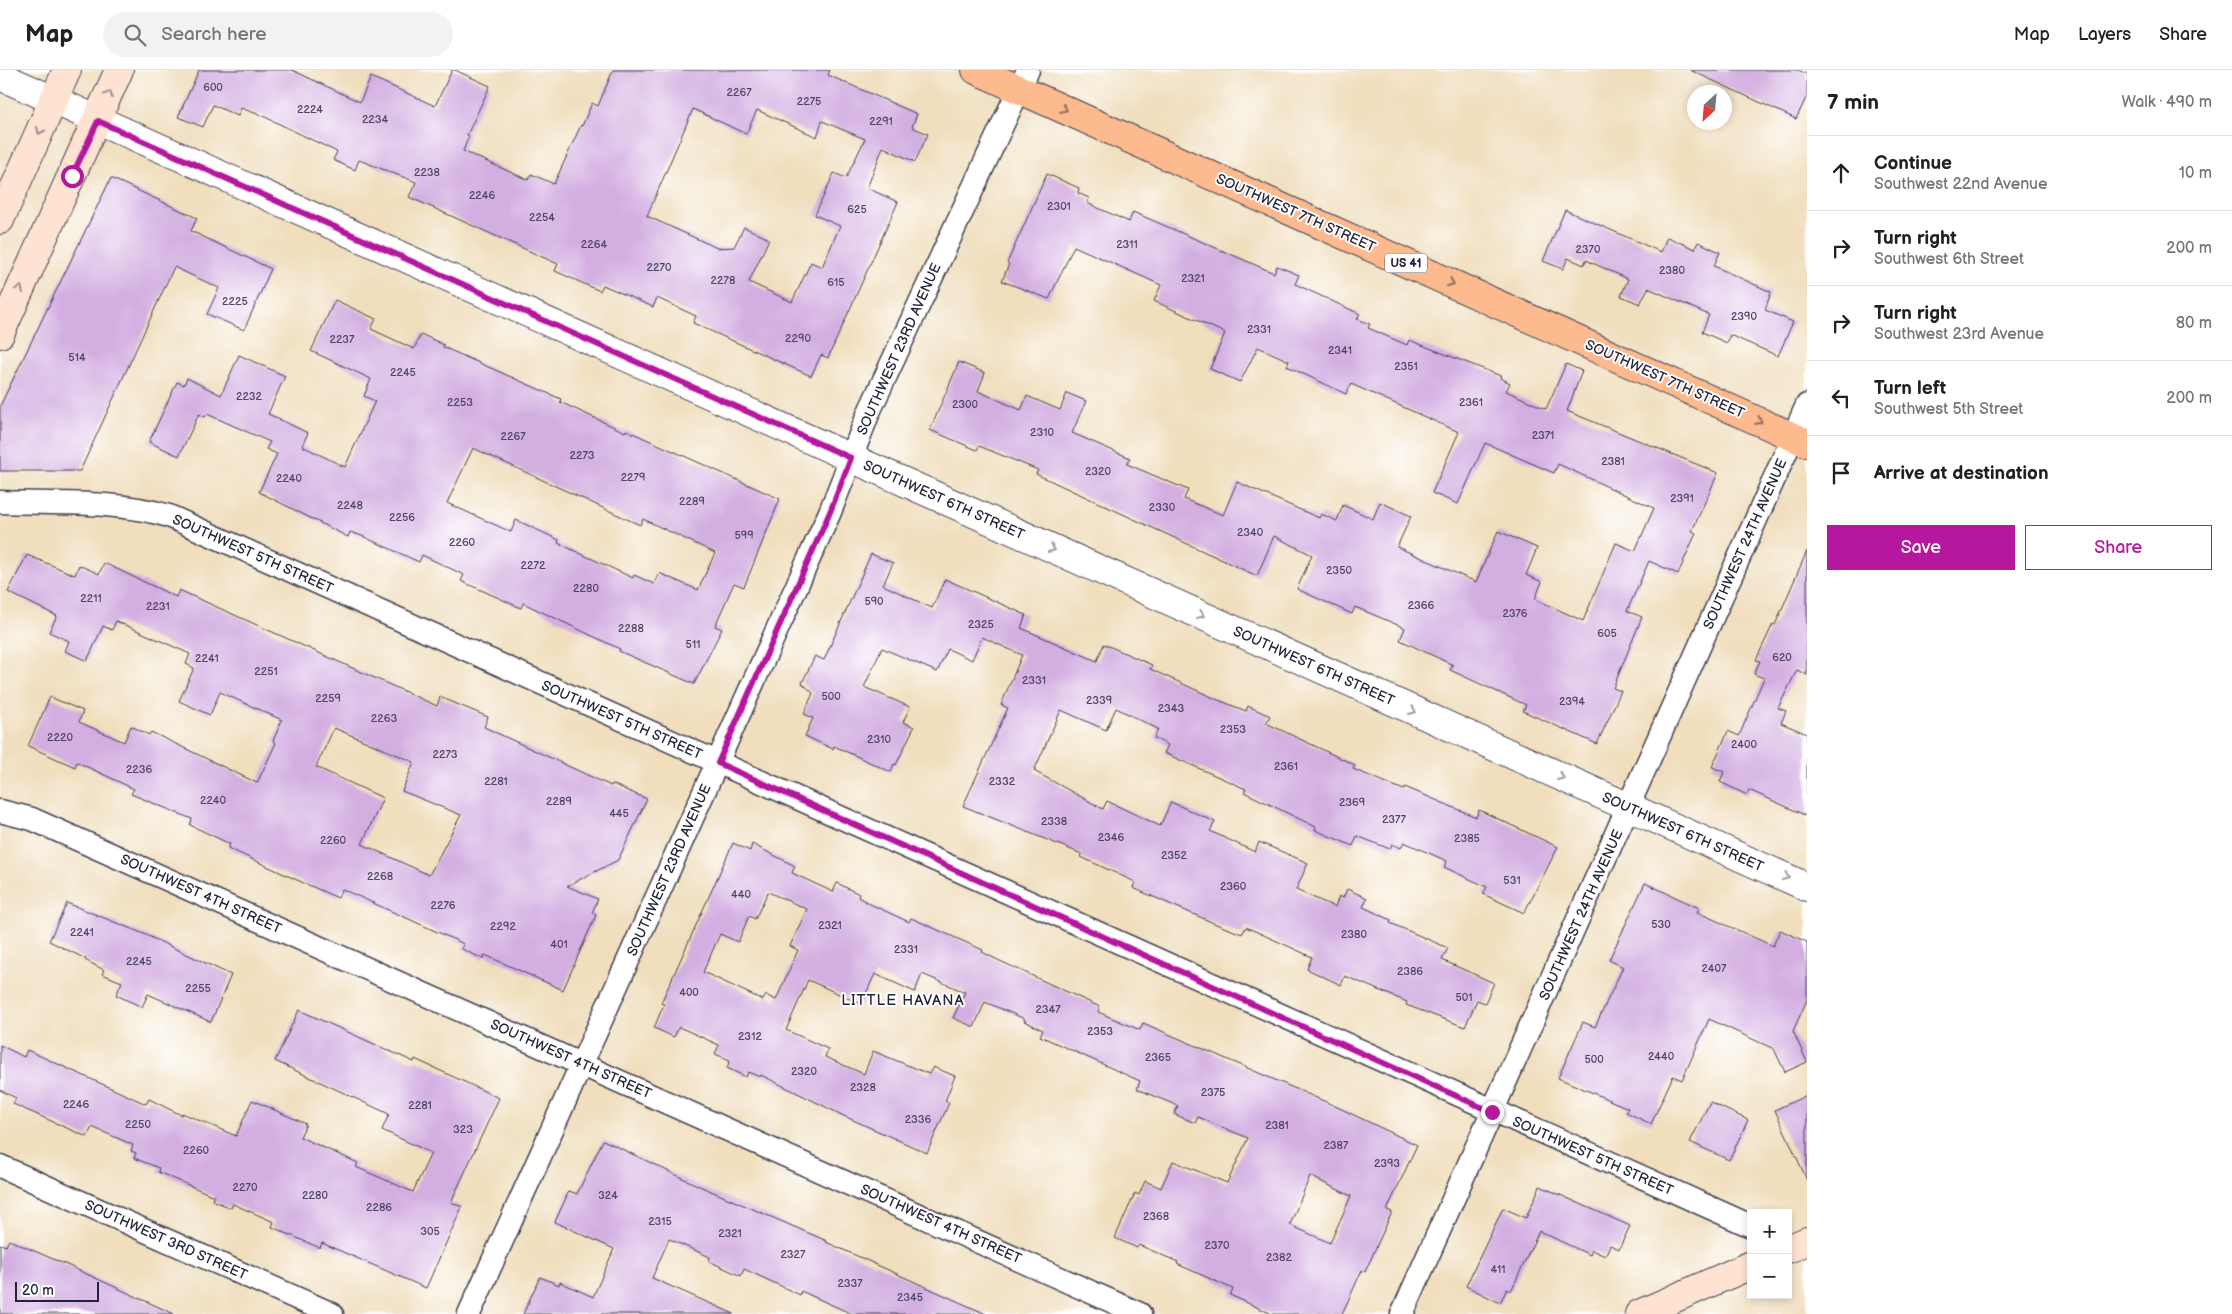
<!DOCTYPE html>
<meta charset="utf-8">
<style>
body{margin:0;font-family:"Balsamiq Sans",sans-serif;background:#f2f2f2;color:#202124}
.controls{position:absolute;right:15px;bottom:15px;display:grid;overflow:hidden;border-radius:0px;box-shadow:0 2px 8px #0003}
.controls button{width:45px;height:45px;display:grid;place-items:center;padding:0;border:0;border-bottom:1px solid #e0e0e0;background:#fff;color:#202124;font:25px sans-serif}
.compass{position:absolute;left:1687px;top:15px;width:45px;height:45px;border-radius:50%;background:#fff;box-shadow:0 2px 8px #0003;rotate:206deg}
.scale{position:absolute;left:15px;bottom:12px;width:84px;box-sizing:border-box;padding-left:5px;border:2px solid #22223b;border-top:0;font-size:14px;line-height:18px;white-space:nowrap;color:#22223b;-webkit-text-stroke:4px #fff;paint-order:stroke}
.stop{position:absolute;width:15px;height:15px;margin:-11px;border:4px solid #b5179e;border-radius:50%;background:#fff}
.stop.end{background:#b5179e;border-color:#fff;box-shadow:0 1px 5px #0008}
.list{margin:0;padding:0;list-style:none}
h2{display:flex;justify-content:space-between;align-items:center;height:65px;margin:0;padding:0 20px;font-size:21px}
h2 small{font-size:16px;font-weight:400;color:#757577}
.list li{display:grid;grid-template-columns:32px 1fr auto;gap:15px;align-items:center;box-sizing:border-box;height:75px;padding:0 20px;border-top:1px solid #e0e0e0}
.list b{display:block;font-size:19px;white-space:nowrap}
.list p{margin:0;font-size:16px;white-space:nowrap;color:#757577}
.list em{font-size:16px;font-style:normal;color:#757577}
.actions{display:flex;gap:10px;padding:15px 20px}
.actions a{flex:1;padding:11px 0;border:1px solid #b5179e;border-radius:0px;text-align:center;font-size:18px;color:#b5179e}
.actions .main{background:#b5179e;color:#fff}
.icon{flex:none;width:28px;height:28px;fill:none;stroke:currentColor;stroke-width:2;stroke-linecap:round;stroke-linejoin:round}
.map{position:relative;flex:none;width:1807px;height:1244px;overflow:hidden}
header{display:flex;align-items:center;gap:30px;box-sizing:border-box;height:70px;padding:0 25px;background:#fff;border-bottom:1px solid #e0e0e0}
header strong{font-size:24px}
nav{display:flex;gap:28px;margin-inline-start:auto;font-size:18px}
.search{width:350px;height:45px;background:#f2f2f2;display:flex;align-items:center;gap:12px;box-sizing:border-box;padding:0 18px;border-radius:28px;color:#757577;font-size:19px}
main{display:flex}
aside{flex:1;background:#fff}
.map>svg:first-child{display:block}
.building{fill:#d3aee1;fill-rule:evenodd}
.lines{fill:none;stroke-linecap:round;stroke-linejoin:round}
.minor-casing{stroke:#413e4e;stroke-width:25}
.tertiary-casing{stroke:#413e4e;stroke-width:30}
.secondary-casing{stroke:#413e4e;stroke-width:30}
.primary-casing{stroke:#413e4e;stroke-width:30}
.minor{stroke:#fff;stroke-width:22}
.tertiary{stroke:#fff;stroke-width:28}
.secondary{stroke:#fee3d2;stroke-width:28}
.primary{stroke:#fcba8e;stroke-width:28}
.oneway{stroke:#9b8c8e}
.oneway2{stroke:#8f6e64}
.oneway3{stroke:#9c9ca7}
.route{stroke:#b5179e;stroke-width:6}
.labels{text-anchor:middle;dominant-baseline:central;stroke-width:4;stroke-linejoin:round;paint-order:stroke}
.number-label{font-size:11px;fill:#4e4564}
.shield{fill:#fff;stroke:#646476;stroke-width:1}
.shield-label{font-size:12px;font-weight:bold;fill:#22223b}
.street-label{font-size:14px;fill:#22223b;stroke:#fff}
.neighbourhood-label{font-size:15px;letter-spacing:1px;fill:#22223b;stroke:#fff}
</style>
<header>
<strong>Map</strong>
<div class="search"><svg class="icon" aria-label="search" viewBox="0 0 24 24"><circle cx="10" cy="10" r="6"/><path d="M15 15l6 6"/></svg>Search here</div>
<nav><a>Map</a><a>Layers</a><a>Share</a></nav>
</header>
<main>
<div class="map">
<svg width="1807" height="1244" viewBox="0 0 1807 1244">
<rect width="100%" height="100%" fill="#fff"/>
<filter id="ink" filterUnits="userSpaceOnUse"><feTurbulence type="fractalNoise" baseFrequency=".02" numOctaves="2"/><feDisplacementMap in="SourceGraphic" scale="10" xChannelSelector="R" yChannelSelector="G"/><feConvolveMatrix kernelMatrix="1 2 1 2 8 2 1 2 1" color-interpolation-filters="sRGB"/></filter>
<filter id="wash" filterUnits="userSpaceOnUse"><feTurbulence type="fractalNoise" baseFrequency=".0096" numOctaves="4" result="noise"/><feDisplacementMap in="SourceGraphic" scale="20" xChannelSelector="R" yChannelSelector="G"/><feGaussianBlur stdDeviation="1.12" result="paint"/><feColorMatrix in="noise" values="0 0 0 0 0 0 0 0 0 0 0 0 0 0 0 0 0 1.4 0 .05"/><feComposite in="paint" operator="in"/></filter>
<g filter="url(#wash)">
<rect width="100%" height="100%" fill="#f0debd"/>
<g id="blocks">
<path class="building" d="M199 0H292L360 32 371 7 435 36 452 0H455L490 16 467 65 469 66 463 81 528 110 531 104 554 114 581 55 582 56 592 33 598 36 613 0H830L828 5 917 44 912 57 928 64 915 92 883 77 867 118 898 132 828 288 821 285 811 306 693 253 696 246 657 228 653 237 603 215 600 221 555 201 558 194 409 127 416 112 359 90 355 100 333 90 337 82 263 46 241 38 238 46 213 35 203 57 178 47ZM693 39 746 64 757 40 817 67 822 51 865 69 846 108 834 103 815 145 840 156 822 197 811 192 792 232 749 212 769 169 744 157 734 177 717 178 647 146Z
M1690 0H1798L1807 4V26L1796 49Z
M1047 104 1079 118 1078 123 1089 128 1087 133 1129 152 1133 142 1274 203 1277 196 1299 205 1295 214 1360 244 1357 249 1370 254 1368 258 1407 275 1409 270 1501 306 1500 308 1510 313 1506 321 1546 339 1566 294 1582 301 1567 341 1718 403 1692 461 1696 463 1678 504 1649 491 1627 541 1642 547 1613 618 1621 621 1597 674 1523 641 1526 635 1450 600 1453 595 1400 570 1405 558 1355 537 1352 544 1297 519 1312 485 1274 466 1257 506 1036 404 1038 400 979 376 977 380 930 360 959 292 985 303 978 321 1021 340 1027 326 1060 340 1067 323 1086 331 1072 363 1130 388 1127 394 1188 420 1184 429 1223 445 1237 412 1319 448 1321 444 1337 451 1343 435 1373 449 1380 432 1411 446 1397 477 1476 512 1498 461 1537 478 1526 505 1542 512 1535 529 1583 551 1616 473 1635 481 1654 438 1558 394 1554 403 1485 373 1458 434 1432 423 1459 362 1351 314 1346 324 1287 296 1289 291 1258 277 1240 312 1210 299 1225 263 1154 231 1161 215 1074 176 1049 229 1002 211 1009 194 1007 193Z
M111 108 197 148 191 161 271 199 244 260 207 244 219 218 174 197 80 401H0V336Z
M1565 140 1661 182 1667 167 1695 179 1698 172 1720 182 1714 196 1771 222 1765 240 1793 252 1778 286 1730 265 1727 273 1702 262 1709 245 1648 218 1640 234 1621 226 1628 209 1586 190 1584 195 1568 188 1563 199 1543 191Z
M335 230 376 249 371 259 414 279 421 264 444 275 443 277 561 329 560 332 625 362 626 360 780 429 744 517 734 513 715 556 722 559 694 614 619 581 620 579 523 533 521 538 461 511 464 505 422 485 419 492 362 466 350 462 348 467 259 422 277 384 266 379 270 372 207 344 205 347 199 344 179 386 149 372 177 312 184 315 187 308 221 325 239 285 285 306 268 344 308 363 302 376 345 397 375 331 364 326 371 309 311 281ZM473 378 640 455 643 449 715 483 698 520 659 503 654 514 634 505 633 508 558 473 559 470 516 450 511 462 447 433Z
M1807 481V605L1797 600 1778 638 1786 641 1781 653 1807 664V746L1749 720 1747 725 1720 712 1724 702 1712 697 1728 661 1739 666 1764 608 1754 604 1760 591 1756 590 1773 554 1775 555Z
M871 484 893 493 883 515 932 538 945 509 1026 545 1021 558 1097 591 1104 574 1152 595 1150 599 1216 629 1246 641 1248 636 1270 646 1266 653 1355 695 1353 699 1404 720 1405 717 1476 747 1479 740 1558 777 1524 843 1483 824 1487 817 1444 797 1447 791 1404 772 1401 778 1392 774 1390 779 1357 766 1353 776 1315 760 1316 757 1244 722 1246 719 1164 683 1168 675 1154 668 1158 659 1116 638 1106 660 1061 640 1034 701 1103 739 1107 731 1160 756 1171 732 1215 752 1210 761 1255 782 1259 772 1308 793 1296 820 1335 837 1339 826 1343 828 1347 819 1367 828 1363 837 1391 850 1390 853 1448 878 1442 890 1494 913 1485 933 1477 930 1465 957 1406 935 1407 932 1345 906 1341 915 1307 899 1312 887 1246 857 1242 864 1216 854 1133 818 1135 812 1081 787 1082 784 963 736 1008 638 1001 635 1022 585 982 567 972 590 948 579 937 602 882 578 864 617 910 637 903 652 914 657 896 695 894 694 891 702 834 676 833 679 805 666 813 648 804 644 813 623 802 613 815 586 824 590Z
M27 485 75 505 79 495 99 504 104 493 176 527 179 520 437 636 440 627 488 647 484 657 611 716 612 714 647 729 618 790 567 816 598 829 592 843 596 845 563 920 485 885 483 889 462 879 464 874 342 819 338 828 297 810 228 778 230 774 190 755 192 749 131 724 134 719 77 692 75 697 28 676 50 627 83 641 79 652 124 672 131 656 149 665 151 662 257 713 276 673 273 671 282 650 220 622 210 645 179 631 194 598 186 594 190 584 116 551 112 560 103 556 87 591 65 581 69 571 49 562 57 546 8 522ZM334 658 414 692 402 721 461 745 429 805 362 774 383 728 316 697Z
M733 773 750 781 752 774 795 796 792 803 833 822 837 813 859 824 858 827 870 834 909 852 911 848 983 880 982 882 1000 891 1100 937 1098 942 1140 960 1143 953 1333 1035 1417 1075 1387 1140 1392 1142 1365 1202 1362 1200 1342 1244H1272L1230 1225 1233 1219 1177 1194 1178 1192 1139 1175 1137 1178 1115 1168 1135 1123 1139 1125 1145 1111 1161 1118 1173 1091 1227 1113 1248 1068 1198 1047 1195 1053 1174 1044 1178 1036 1137 1019 1140 1011 1040 966 1043 960 1024 951 1025 949 985 932 974 957 953 948 965 922 922 904 915 922 875 904 861 934 808 910 786 960 828 979 825 987 864 1004 873 981 929 1004 933 997 955 1006 945 1031 949 1033 927 1083 844 1046 761 1005 760 1007 748 1002 746 1007 727 998 730 990 715 984 719 975 679 957 674 967 654 958 664 934 661 933ZM768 822 807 839 790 876 798 880 776 930 766 925 763 930 703 902 720 864 738 872 749 846 755 849ZM1310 1106 1351 1126 1330 1173 1290 1155Z
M1645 813 1699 838 1697 842 1773 876 1780 860 1807 872V930L1793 961 1807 992 1785 1002 1774 979 1709 949 1682 1010 1673 1006 1651 1054 1626 1042 1628 1038 1558 1008 1583 952 1595 957 1623 897 1609 890Z
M67 833 144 864 231 905 211 952 148 924 142 937 116 925 122 912 102 904 104 900 85 890 86 889 49 871Z
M299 940 414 992 415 989 499 1028 451 1132 462 1137 426 1218 322 1173 320 1178 272 1157 274 1152 233 1134 231 1138 212 1130 214 1126 158 1102 159 1098 134 1088 136 1083 131 1081 133 1075 92 1057 87 1067 13 1034 16 1028 0 1020V975L24 987 27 980 146 1034 149 1029 181 1045 182 1043 236 1066 252 1030 306 1054 300 1067 358 1093 356 1097 413 1122 431 1083 382 1060 389 1044 275 991Z
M1807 1025V1110L1775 1040Z
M1710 1032 1748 1050 1729 1090 1690 1072Z
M603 1070 697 1115 827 1171 826 1172 986 1244H852L801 1221 800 1225 744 1199 741 1206 709 1191 710 1187 669 1169 652 1208 734 1244H523L540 1207 559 1215 560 1212 593 1227 614 1179 555 1152 569 1121 577 1124Z
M1540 1116 1630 1156 1619 1179 1610 1175 1605 1186 1592 1180 1590 1185 1539 1161 1511 1221 1507 1219 1500 1233 1466 1216 1503 1138 1526 1148Z
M9 1170 67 1195 174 1244H0V1174L6 1176Z"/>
</g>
</g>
<g filter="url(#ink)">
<use href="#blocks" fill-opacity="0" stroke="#413e4e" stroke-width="1"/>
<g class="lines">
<g class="minor-casing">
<path id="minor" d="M0 432C56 434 116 430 169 446L1751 1156
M0 741 32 749 1140 1244
M0 1096 332 1244
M469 1244 830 442 869 342 1028 0
M1402 1244 1807 335"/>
</g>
<g class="tertiary-casing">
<path id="tertiary" d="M0 6 1807 817"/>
</g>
<g class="secondary-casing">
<path id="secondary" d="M0 150 67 0
M0 264 119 0
M1788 1179 1807 1171
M1639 1244 1751 1195"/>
</g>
<g class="primary-casing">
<path id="primary" d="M976 0 1807 373"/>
</g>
<use href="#minor" class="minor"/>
<use href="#tertiary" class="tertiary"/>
<use href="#secondary" class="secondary"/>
<use href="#primary" class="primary"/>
</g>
<defs><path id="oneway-chevron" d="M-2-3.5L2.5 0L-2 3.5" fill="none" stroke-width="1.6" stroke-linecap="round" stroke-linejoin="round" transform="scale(1.25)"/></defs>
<g class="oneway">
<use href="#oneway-chevron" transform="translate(109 24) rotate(-67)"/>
<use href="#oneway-chevron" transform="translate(40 61) rotate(114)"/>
<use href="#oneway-chevron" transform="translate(20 219) rotate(-65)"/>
</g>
<g class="oneway2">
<use href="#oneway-chevron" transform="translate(1064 39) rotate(24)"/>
<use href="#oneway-chevron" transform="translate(1451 213) rotate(24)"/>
<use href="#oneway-chevron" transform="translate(1759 351) rotate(24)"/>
</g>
<g class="oneway3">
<use href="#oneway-chevron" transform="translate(1052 479) rotate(24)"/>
<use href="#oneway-chevron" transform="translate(1201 545) rotate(24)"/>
<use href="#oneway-chevron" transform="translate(1413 641) rotate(24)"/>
<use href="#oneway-chevron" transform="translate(1561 707) rotate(24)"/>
<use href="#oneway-chevron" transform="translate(1786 807) rotate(24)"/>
</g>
</g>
<g class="lines" filter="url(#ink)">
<path class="route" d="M72 106 98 51 851 388 830 442 718 693 1492 1042"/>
</g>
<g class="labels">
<g class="number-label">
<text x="213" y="17">600</text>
<text x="739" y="22">2267</text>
<text x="809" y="31">2275</text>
<text x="310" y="39">2224</text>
<text x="375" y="49">2234</text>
<text x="881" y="51">2291</text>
<text x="427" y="102">2238</text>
<text x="482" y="125">2246</text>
<text x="1059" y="136">2301</text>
<text x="857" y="139">625</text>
<text x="542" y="147">2254</text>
<text x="594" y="174">2264</text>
<text x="1127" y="174">2311</text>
<text x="1588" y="179">2370</text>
<text x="659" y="197">2270</text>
<text x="1672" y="200">2380</text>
<text x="1193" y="208">2321</text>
<text x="723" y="210">2278</text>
<text x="836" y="212">615</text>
<text x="235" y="231">2225</text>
<text x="1744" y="246">2390</text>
<text x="1259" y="259">2331</text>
<text x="798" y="268">2290</text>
<text x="342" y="269">2237</text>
<text x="1340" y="280">2341</text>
<text x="77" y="287">514</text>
<text x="1406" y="296">2351</text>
<text x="403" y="302">2245</text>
<text x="249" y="326">2232</text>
<text x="460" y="332">2253</text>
<text x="1471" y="332">2361</text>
<text x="965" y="334">2300</text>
<text x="1042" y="362">2310</text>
<text x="1543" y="365">2371</text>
<text x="513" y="366">2267</text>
<text x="582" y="385">2273</text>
<text x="1613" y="391">2381</text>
<text x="1098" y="401">2320</text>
<text x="633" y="407">2279</text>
<text x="289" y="408">2240</text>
<text x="1682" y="428">2391</text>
<text x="692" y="431">2289</text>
<text x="350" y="435">2248</text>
<text x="1162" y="437">2330</text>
<text x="402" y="447">2256</text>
<text x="1250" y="462">2340</text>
<text x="744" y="465">599</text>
<text x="462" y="472">2260</text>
<text x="533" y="495">2272</text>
<text x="1339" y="500">2350</text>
<text x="586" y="518">2280</text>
<text x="91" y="528">2211</text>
<text x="874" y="531">590</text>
<text x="1421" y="535">2366</text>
<text x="158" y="536">2231</text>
<text x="1515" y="543">2376</text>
<text x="981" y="554">2325</text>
<text x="631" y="558">2288</text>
<text x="1607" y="563">605</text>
<text x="693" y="574">511</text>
<text x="1782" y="587">620</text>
<text x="207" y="588">2241</text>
<text x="266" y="601">2251</text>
<text x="1034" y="610">2331</text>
<text x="831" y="626">500</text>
<text x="328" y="628">2259</text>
<text x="1099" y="630">2339</text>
<text x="1572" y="631">2394</text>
<text x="1171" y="638">2343</text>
<text x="384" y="648">2263</text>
<text x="1233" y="659">2353</text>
<text x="60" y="667">2220</text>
<text x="879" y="669">2310</text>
<text x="1744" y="674">2400</text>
<text x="445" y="684">2273</text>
<text x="1286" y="696">2361</text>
<text x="139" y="699">2236</text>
<text x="496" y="711">2281</text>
<text x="1002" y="711">2332</text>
<text x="213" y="730">2240</text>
<text x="559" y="731">2289</text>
<text x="1352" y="732">2369</text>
<text x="619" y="743">445</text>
<text x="1394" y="749">2377</text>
<text x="1054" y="751">2338</text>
<text x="1111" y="767">2346</text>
<text x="1467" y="768">2385</text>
<text x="333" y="770">2260</text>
<text x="1174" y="785">2352</text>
<text x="380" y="806">2268</text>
<text x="1512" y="810">531</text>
<text x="1233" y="816">2360</text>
<text x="741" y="824">440</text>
<text x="443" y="835">2276</text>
<text x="1661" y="854">530</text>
<text x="830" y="855">2321</text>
<text x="503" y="856">2292</text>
<text x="82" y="862">2241</text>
<text x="1354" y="864">2380</text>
<text x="559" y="874">401</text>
<text x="906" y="879">2331</text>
<text x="139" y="891">2245</text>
<text x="1714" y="898">2407</text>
<text x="1410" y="901">2386</text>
<text x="198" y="918">2255</text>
<text x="689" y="922">400</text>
<text x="1464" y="927">501</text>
<text x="1048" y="939">2347</text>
<text x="1100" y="961">2353</text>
<text x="750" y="966">2312</text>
<text x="1661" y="986">2440</text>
<text x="1158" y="987">2365</text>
<text x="1594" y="989">500</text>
<text x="804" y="1001">2320</text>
<text x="863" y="1017">2328</text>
<text x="1213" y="1022">2375</text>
<text x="76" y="1034">2246</text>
<text x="420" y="1035">2281</text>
<text x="918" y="1049">2336</text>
<text x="138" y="1054">2250</text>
<text x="1277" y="1055">2381</text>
<text x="463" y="1059">323</text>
<text x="1336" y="1075">2387</text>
<text x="196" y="1080">2260</text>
<text x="1387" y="1093">2393</text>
<text x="245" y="1117">2270</text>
<text x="315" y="1125">2280</text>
<text x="608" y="1125">324</text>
<text x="379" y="1137">2286</text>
<text x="1156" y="1146">2368</text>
<text x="660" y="1151">2315</text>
<text x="430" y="1161">305</text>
<text x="730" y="1163">2321</text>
<text x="1217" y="1175">2370</text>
<text x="793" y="1184">2327</text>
<text x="1279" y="1187">2382</text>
<text x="1498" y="1199">411</text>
<text x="850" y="1213">2337</text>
<text x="910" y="1227">2345</text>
</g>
<rect class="shield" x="1385" y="183.5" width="42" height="19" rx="4"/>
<g class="shield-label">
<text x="1406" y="193">US 41</text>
</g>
<g class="street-label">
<text transform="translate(1296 143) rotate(24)">SOUTHWEST 7TH STREET</text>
<text transform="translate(899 279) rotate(-66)">SOUTHWEST 23RD AVENUE</text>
<text transform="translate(1665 309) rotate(24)">SOUTHWEST 7TH STREET</text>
<text transform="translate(944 430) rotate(24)">SOUTHWEST 6TH STREET</text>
<text transform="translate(1745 474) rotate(-66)">SOUTHWEST 24TH AVENUE</text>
<text transform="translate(253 484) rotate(24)">SOUTHWEST 5TH STREET</text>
<text transform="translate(1314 596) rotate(24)">SOUTHWEST 6TH STREET</text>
<text transform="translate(622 650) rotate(24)">SOUTHWEST 5TH STREET</text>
<text transform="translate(1683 762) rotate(24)">SOUTHWEST 6TH STREET</text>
<text transform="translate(669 800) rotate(-66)">SOUTHWEST 23RD AVENUE</text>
<text transform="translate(201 824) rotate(24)">SOUTHWEST 4TH STREET</text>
<text transform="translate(1581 845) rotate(-66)">SOUTHWEST 24TH AVENUE</text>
<text transform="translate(571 989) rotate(24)">SOUTHWEST 4TH STREET</text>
<text transform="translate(1593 1086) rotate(24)">SOUTHWEST 5TH STREET</text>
<text transform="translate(941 1154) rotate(24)">SOUTHWEST 4TH STREET</text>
<text transform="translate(166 1170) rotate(24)">SOUTHWEST 3RD STREET</text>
</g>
<g class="neighbourhood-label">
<text x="903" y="930">LITTLE HAVANA</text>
</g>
</g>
</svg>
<div class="controls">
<button>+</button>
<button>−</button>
</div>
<svg class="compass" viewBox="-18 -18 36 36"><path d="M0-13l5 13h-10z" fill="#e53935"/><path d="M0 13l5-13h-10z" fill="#757577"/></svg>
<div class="scale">20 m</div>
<div class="stop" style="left:72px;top:106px"></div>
<div class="stop end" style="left:1492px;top:1042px"></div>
</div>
<aside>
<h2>7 min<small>Walk · 490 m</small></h2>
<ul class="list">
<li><svg class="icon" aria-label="ahead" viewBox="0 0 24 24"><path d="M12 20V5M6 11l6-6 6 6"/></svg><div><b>Continue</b><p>Southwest 22nd Avenue</p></div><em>10 m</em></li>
<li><svg class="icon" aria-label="right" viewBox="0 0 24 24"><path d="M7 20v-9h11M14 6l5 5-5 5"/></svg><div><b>Turn right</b><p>Southwest 6th Street</p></div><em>200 m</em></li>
<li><svg class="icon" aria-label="right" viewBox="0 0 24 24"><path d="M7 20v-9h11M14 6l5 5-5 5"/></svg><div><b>Turn right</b><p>Southwest 23rd Avenue</p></div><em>80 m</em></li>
<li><svg class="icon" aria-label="left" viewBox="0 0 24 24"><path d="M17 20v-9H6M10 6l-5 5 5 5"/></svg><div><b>Turn left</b><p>Southwest 5th Street</p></div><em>200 m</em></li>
<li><svg class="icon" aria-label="arrive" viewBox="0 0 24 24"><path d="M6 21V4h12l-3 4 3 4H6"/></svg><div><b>Arrive at destination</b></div></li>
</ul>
<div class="actions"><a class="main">Save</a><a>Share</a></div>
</aside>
</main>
